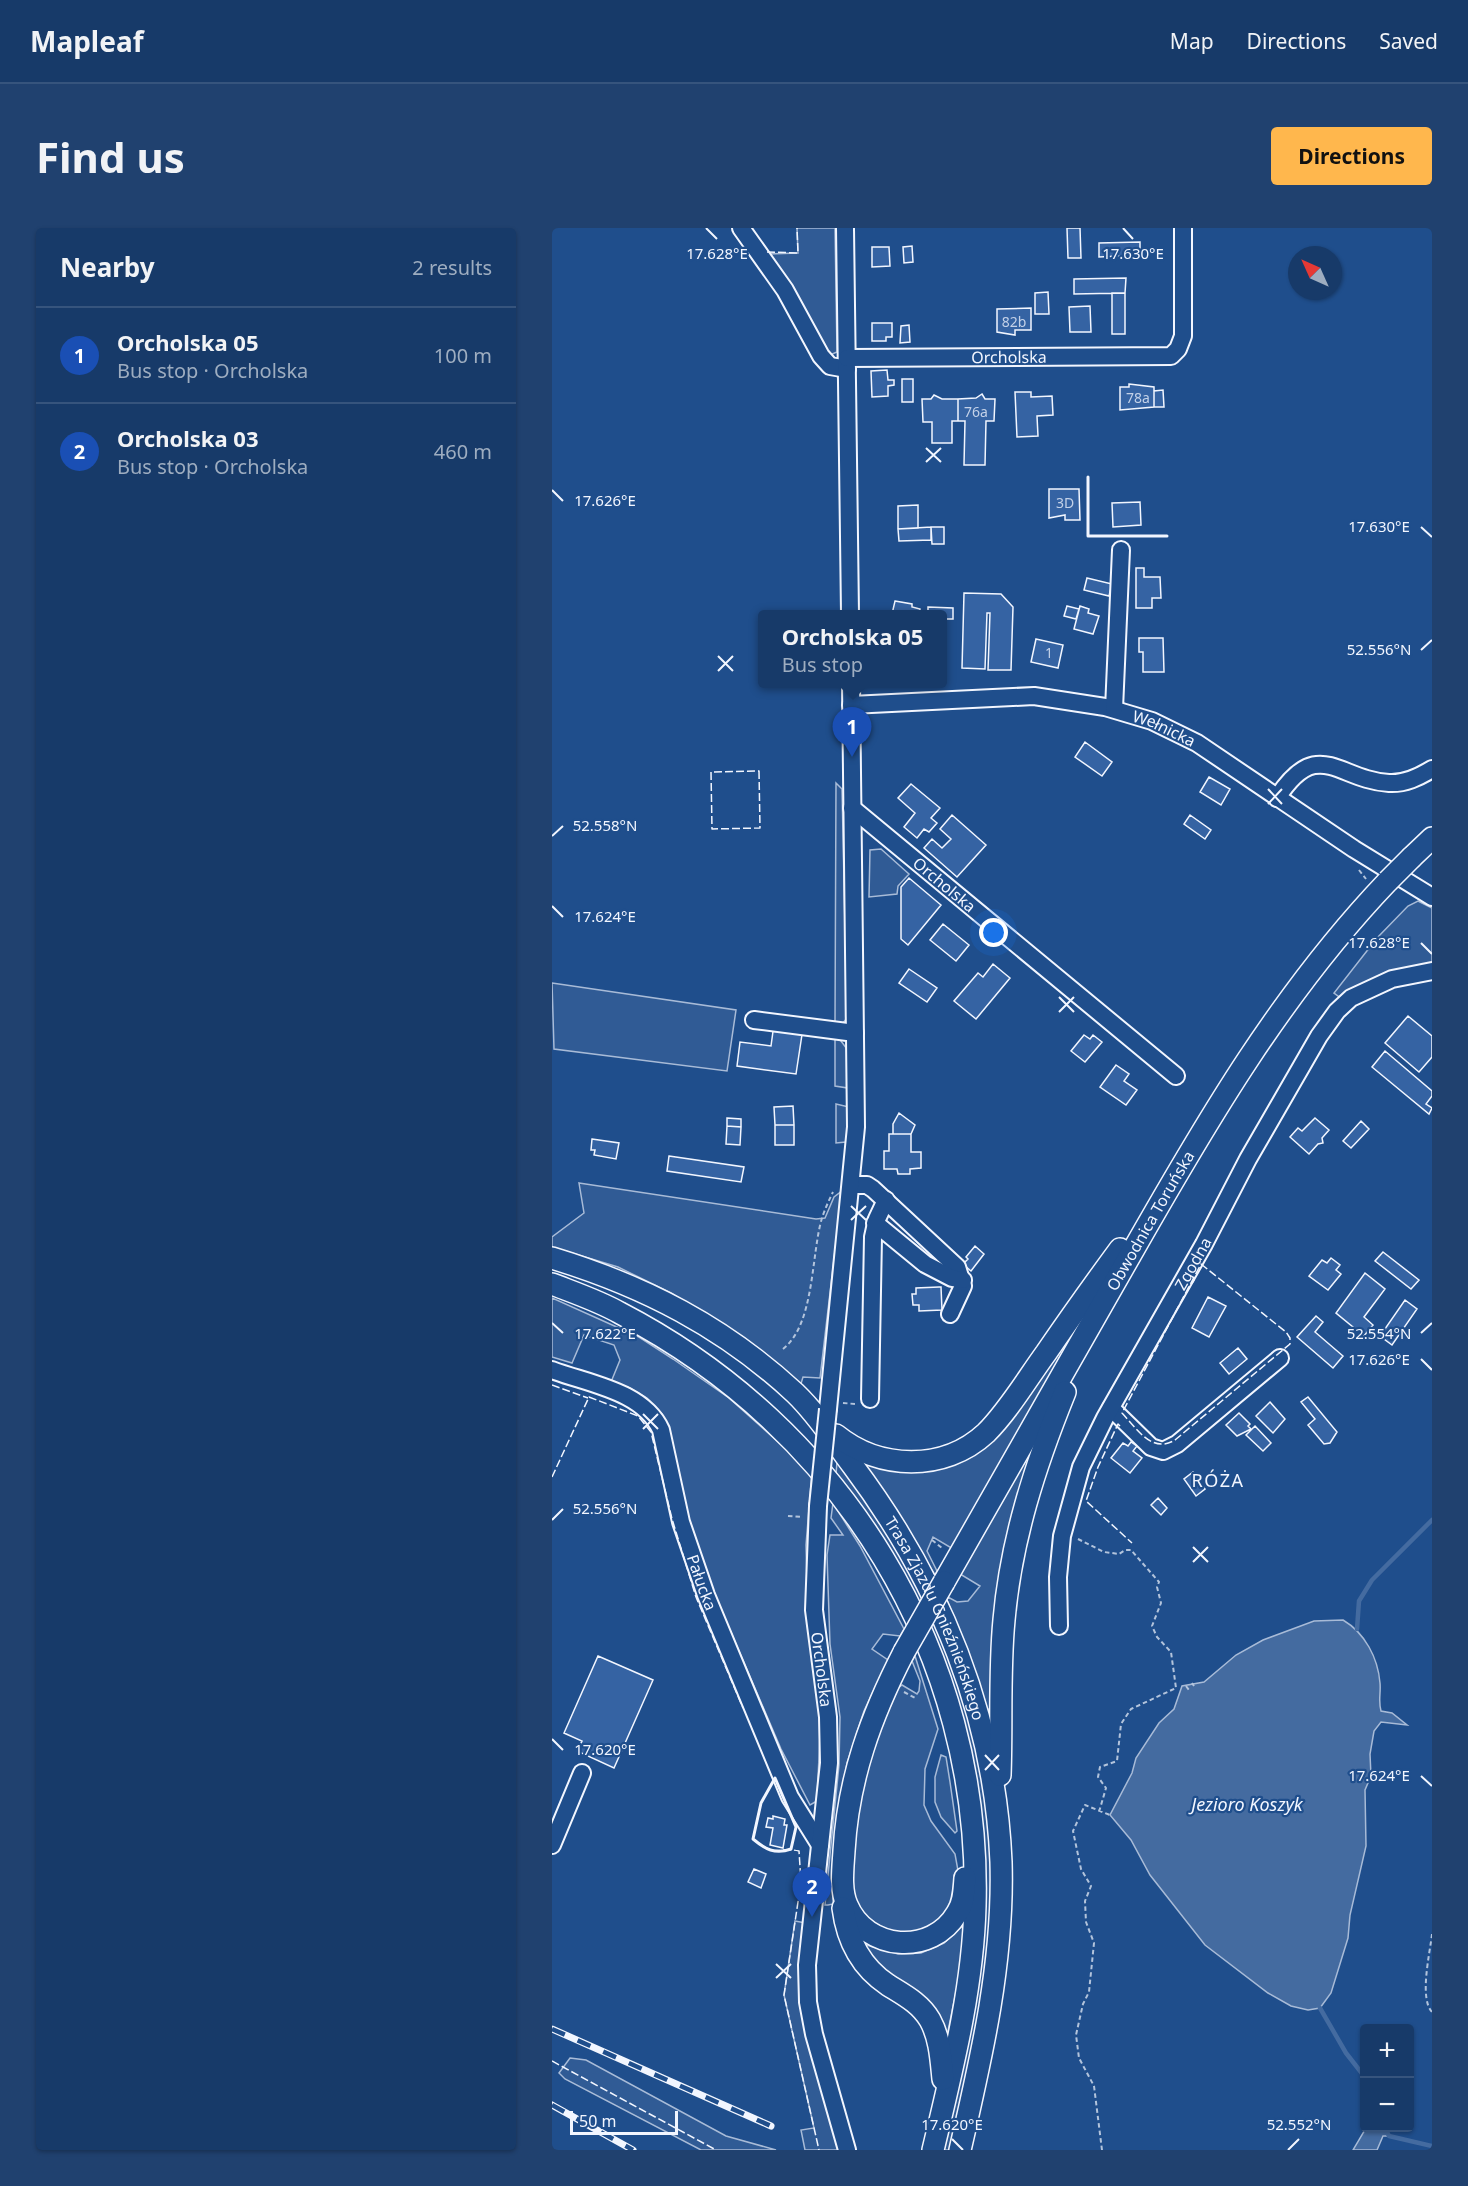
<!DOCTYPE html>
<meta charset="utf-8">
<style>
body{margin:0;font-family:"Noto Sans",sans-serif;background:#20416f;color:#f1f3f6}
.controls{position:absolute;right:18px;bottom:18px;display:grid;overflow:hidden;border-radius:6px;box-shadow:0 2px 4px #0004}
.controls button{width:54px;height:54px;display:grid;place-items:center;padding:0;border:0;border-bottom:2px solid #36547d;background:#173a69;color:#f1f3f6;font:30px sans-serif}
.compass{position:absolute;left:736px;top:18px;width:54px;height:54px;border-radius:50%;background:#173a69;box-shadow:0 2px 4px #0004;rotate:315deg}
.scale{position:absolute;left:18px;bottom:15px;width:108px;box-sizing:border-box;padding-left:6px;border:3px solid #f2f6ff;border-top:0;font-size:16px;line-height:21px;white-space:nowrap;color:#f2f6ff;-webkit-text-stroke:4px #1f4e8c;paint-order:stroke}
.you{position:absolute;left:442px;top:705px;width:21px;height:21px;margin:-15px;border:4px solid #fff;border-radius:50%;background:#1a73e8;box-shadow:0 0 0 9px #1a73e833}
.badge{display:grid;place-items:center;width:39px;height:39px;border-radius:50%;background:#ffb74d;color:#fff;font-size:20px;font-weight:700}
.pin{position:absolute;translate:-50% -50px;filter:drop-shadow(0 2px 3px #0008)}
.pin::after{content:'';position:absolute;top:32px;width:21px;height:18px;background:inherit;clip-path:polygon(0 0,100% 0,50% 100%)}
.popup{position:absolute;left:206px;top:382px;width:189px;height:78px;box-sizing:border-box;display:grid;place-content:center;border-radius:6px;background:#173a69;filter:drop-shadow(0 2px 4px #0005);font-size:20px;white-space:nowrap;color:#9eadc0}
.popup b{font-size:22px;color:#f1f3f6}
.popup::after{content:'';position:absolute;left:50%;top:100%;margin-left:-12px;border:12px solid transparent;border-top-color:#173a69}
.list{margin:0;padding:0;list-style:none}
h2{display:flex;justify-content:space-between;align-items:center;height:78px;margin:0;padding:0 24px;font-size:26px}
h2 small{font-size:20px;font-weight:400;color:#9eadc0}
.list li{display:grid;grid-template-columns:39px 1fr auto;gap:18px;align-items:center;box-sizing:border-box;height:96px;padding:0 24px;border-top:2px solid #36547d}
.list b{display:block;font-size:22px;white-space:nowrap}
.list p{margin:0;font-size:20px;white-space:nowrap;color:#9eadc0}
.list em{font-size:20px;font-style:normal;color:#9eadc0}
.map{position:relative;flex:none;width:880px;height:1922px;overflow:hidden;border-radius:6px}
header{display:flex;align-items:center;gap:36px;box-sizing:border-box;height:84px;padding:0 30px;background:#173a69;border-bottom:2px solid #36547d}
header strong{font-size:28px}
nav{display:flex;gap:33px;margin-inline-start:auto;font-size:21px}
.intro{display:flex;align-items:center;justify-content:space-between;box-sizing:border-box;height:144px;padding:0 36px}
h1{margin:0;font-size:42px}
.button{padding:15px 27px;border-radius:6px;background:#ffb74d;color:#111;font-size:21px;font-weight:700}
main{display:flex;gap:36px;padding:0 36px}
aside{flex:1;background:#173a69;border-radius:6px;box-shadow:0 2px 4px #0004}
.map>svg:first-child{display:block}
.built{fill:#305b95;stroke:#a8bbd7;stroke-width:1.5}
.water{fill:#446ba0;stroke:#a8bbd7;stroke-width:1.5}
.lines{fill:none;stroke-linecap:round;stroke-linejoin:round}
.stream{stroke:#446ba0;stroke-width:4.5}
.building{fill:#3563a3;stroke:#f2f6ff;stroke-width:1.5}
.minor-casing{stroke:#f2f6ff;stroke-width:20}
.major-casing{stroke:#f2f6ff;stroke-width:24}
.path{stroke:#b3c4dc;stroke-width:2;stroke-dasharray:4.5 3;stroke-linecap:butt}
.minor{stroke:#1f4e8c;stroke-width:16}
.major{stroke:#1f4e8c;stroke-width:21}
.rail-casing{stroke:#f2f6ff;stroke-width:7}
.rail{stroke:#1f4e8c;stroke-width:4.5;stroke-dasharray:14;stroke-linecap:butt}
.minor-bridge-casing{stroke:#f2f6ff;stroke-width:20;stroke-linecap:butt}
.major-bridge-casing{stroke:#f2f6ff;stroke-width:24;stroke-linecap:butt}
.minor-bridge{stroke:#1f4e8c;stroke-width:16}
.major-bridge{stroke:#1f4e8c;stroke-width:21}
.fence{stroke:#f2f6ff;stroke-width:1.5;stroke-dasharray:8 3;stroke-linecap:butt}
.wall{stroke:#f2f6ff;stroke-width:3}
.ticks{fill:none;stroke:#f2f6ff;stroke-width:2}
.labels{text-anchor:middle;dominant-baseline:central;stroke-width:4.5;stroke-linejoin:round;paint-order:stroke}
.number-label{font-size:14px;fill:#c3d1e8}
.street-label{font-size:16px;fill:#f2f6ff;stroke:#1f4e8c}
.neighbourhood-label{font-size:18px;letter-spacing:1.5px;fill:#f2f6ff;stroke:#1f4e8c}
.water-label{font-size:18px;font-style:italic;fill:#f2f6ff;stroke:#1f4e8c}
.ticks-label{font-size:15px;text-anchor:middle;fill:#f2f6ff;stroke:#1f4e8c;stroke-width:4.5;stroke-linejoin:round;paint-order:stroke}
</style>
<header>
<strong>Mapleaf</strong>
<nav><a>Map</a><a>Directions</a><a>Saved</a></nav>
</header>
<div class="intro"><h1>Find us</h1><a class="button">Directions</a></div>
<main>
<aside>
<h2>Nearby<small>2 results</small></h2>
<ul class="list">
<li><span class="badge" style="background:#1a4fb4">1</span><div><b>Orcholska 05</b><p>Bus stop · Orcholska</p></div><em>100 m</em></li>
<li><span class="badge" style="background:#1a4fb4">2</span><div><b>Orcholska 03</b><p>Bus stop · Orcholska</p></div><em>460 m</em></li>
</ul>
</aside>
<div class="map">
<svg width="880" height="1922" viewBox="0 0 880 1922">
<rect width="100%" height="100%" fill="#1f4e8c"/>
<path class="built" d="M245 0H283L285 124 278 127 216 26 246 25Z
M284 555 290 561 295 790 291 795H283Z
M329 621 357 646 346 658 345 666 317 669 318 622Z
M866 673 880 680V736L790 771 782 765 825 710 856 678Z
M0 755 184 782 175 843 2 821Z
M283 805 295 821 296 860 283 858Z
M284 876 297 879 294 914 284 915Z
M27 955 264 991 273 990 282 969 290 963 268 1150 251 1149 248 1159 198 1117 119 1065 66 1039 0 1019V1009L32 985Z
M0 1070 87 1109 121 1131 177 1170 260 1244 254 1317 256 1390 269 1484 265 1573 258 1577 229 1521 163 1367 136 1288 118 1206 110 1186 95 1170 78 1160 59 1154 68 1132 62 1117 32 1107 20 1135 0 1129Z
M540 1075 401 1321 381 1309 375 1323 385 1343 383 1347 309 1231 391 1238Z
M485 1208 440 1483H438L434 1479 419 1432 395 1372 396 1369 405 1374 416 1373 428 1358 408 1346Z
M285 1234 316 1275 372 1367 367 1375 328 1306 284 1246Z
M281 1275 308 1318 352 1401 348 1408 331 1406 320 1421 336 1432 312 1483 295 1535 282 1613 281 1676 276 1677H273L287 1537 288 1489 278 1416 275 1327 278 1307H291L279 1290Z
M383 1392 419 1497 433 1565 439 1621V1690L427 1789 400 1922H390L431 1690 379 1400Z
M363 1428 386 1501 373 1541 372 1577 379 1593 403 1626 407 1648 397 1683 370 1704 343 1706 315 1691 304 1673 301 1660 303 1598 318 1527 345 1461 350 1457 365 1466 367 1463 368 1453 360 1433Z
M389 1527 394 1529 398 1554 405 1603 403 1605 389 1589 383 1574V1549Z
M243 1693 254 1695 247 1755 249 1778 286 1922H253L249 1902 262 1900 232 1767Z
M409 1699 413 1701 408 1744 395 1808 340 1748 329 1739 311 1716 346 1726 369 1725 392 1715Z
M18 1830 34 1832 174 1908 224 1922H149L13 1851 7 1845Z"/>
<path class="water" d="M791 1392C813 1405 826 1430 828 1455 829 1465 826 1473 829 1483L840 1485 855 1497 829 1494 822 1503 818 1526 819 1548 813 1562 814 1618 798 1687 796 1710 779 1765 768 1780 756 1782 739 1778 716 1765 653 1717 598 1647 579 1612 558 1587 580 1545 584 1530 607 1495 622 1481 630 1458 652 1454 684 1427 711 1412 762 1393Z
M814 1900H832L837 1908H831L825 1922H801Z"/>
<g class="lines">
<path class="stream" d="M805 1401 807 1373 820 1352 880 1292
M768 1780 794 1825 812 1848
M833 1900 837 1908 880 1918"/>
</g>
<path class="building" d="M515 0H528L529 30H516Z
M588 14V27L547 29V15Z
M360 18 361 34 352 35 351 19Z
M320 19H337L338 38 320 39Z
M574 50 573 65 522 66V51Z
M496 64 497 86H483V65Z
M560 65H573V106H560Z
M538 78 539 104H518L517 79Z
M479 80V102H463V107L445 104V81Z
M320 95H340V109H334V113H320Z
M357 97 358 114 348 115 349 98Z
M335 142 336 152H342V157L336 158V168L320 169 319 143Z
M350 151H361V174H350Z
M577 156 602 159V179L568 182V159H577Z
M611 162 612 179H602V163Z
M463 164H479V169L500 168 501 187 485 188 486 208 465 209Z
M430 166 433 171H443L442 193H434L433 237H412L413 193H406V171L424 170Z
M382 167 390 171H406V193H400V215H380V194H371L370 171H379Z
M497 261H527L528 292H513V287L497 290Z
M588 274 589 297 561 299 560 275Z
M366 277V300L346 301V278Z
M379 299V312L347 313 346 301Z
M379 299H392V316H380Z
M584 340H592V349H608L609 370H600V380H584Z
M535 350 560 356 557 368 532 362Z
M412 365 449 366 461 379 459 442H436L438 385H435L433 441 410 440Z
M343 373 360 376V379L368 381 367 386H340Z
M515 378 527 381 524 391 512 388Z
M528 378 537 381 536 385 547 388 541 406 522 401Z
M376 379 401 380V391H390V386H376Z
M587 410H611L612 444H591V424H587Z
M484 411 511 417 506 440 479 434Z
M533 514 560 534 550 548 523 529Z
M657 549 678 561 669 577 648 564Z
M359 556 388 580 379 590 385 595 377 604 372 601 365 610 352 599 363 585 346 570Z
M400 587 434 617 405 649 372 620 380 611 390 620 399 611 388 601Z
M638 587 659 602 653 611 632 596Z
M357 650 389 677 356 717 349 711V659Z
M391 696 417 717 404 733 378 712Z
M441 736 458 750 424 791 402 773 426 745 431 749Z
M357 741 385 760 375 774 347 755Z
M856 788 880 808V829L867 844 833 815Z
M222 796 251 800 244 846 185 838 188 814 219 818Z
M532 807 538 811 541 807 550 814 533 834 519 823Z
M833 823 880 863V868L874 876 880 880 877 886 820 839Z
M564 837 577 846 572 853 585 862 574 877 548 859Z
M241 878 242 897H223L222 879Z
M347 885 363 897 359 906H341V896Z
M175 890 189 891V899L175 898Z
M763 890 777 902 770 910 771 915 766 916 757 926 738 909 746 900 750 903Z
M809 893 817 901 799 920 791 913Z
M223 897H242V917H223Z
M175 898 189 899 188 917 174 916Z
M337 906H359V924H369V940L358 941V946H346L345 941H332V923H337Z
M40 911 67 915 64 931 42 927 43 922H39Z
M117 928 192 939 189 954 115 943Z
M423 1018 432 1026 419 1043 406 1032 408 1030 413 1034 416 1031 414 1029Z
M831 1024 867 1052 859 1061 823 1033Z
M779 1030 788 1037 784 1042 789 1046 776 1062 757 1048 770 1032 775 1035Z
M813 1045 833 1061 812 1089 821 1097 812 1108 784 1085Z
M387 1059H389L390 1082 367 1083V1077H361L360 1066H364V1060Z
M656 1069 674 1078 657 1109 640 1100Z
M853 1072 865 1081 840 1117 828 1108Z
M764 1088 771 1094 763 1104 791 1128 781 1140 745 1109Z
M686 1120 695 1131 677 1146 668 1135Z
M756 1169 785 1204 778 1215 772 1216 756 1197 763 1191 749 1174Z
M718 1174 733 1191 721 1205 704 1188Z
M687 1185 698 1196 696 1198 699 1201 685 1208 674 1197Z
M703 1198 719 1215 711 1223 694 1207Z
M579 1214 585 1218 581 1223 590 1230 578 1245 559 1230 571 1215 576 1218Z
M641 1244 653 1261 644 1268 632 1251Z
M606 1270 615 1280 609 1287 599 1277Z
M46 1428 101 1452 62 1540 25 1523 30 1513 12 1505Z
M221 1588 233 1591 232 1597H235L231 1620 218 1617 221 1600 214 1599 216 1590 221 1591Z
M202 1641 214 1646 209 1660 196 1654Z"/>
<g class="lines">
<g class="minor-casing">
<g id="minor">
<path d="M189 0 233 62 269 128 278 138 295 141"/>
<path d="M293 0 298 386"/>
<path id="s1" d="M295 130 619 128 626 121 631 108V0"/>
<path id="s2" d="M299 477 482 468 553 479 600 493 645 515 802 621 880 669"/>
<path d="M562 481 569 322"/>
<path d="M725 570C766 507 786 552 837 555 853 556 867 549 880 541"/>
<path id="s3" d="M300 580 624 848"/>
<path d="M202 792 303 805"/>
<path d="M299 957H315L321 961 405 1039 411 1058 398 1086"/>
<path d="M323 995 373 1036 400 1050 411 1052"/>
<path id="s4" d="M0 1142C37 1156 91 1163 109 1202L129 1294 154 1367 238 1569 268 1617"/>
<path d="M318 1171 321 1009 325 991 334 972"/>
<path d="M559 1180 599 1219 611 1223 625 1216 728 1130"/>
<path d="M276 1181 304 899 299 456"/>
<path id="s5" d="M266 1278 262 1382 276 1489 277 1535 255 1737 256 1774 262 1806 295 1922"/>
<path id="s6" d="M507 1398 506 1349 510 1308 529 1239 553 1190 652 1016 696 931 767 808 785 783 799 770 840 751 880 743"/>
<path d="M0 1617 30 1545"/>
</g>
</g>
<g class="major-casing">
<g id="major">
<path d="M860 629 880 610"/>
<path id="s7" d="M0 1030C92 1058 172 1099 243 1165 266 1187 282 1213 301 1238 388 1354 443 1488 449 1634 452 1732 430 1827 408 1922"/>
<path d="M0 1056C23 1065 47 1073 68 1085 290 1200 430 1426 423 1678 421 1760 400 1842 381 1922"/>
<path d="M284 1207C327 1242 392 1244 434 1205 457 1182 475 1151 494 1125 518 1090 543 1055 568 1021"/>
<path id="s8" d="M392 1354C455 1245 516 1135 579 1026 654 894 730 764 836 653"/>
<path d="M352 1424C319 1488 296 1551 292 1623 291 1640 288 1661 295 1677 314 1723 380 1728 405 1685 412 1675 412 1662 413 1650"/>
<path d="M448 1547C450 1495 447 1443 452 1392 459 1312 483 1238 513 1164"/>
<path d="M291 1680C295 1711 309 1739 336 1757 352 1767 368 1775 378 1792 388 1810 389 1831 391 1851"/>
</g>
</g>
<path class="path" d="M807 642 814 651
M231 1121C263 1096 259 1026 270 990 273 981 277 972 281 964
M291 1175 303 1176
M236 1288 250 1289
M526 1311 552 1324 567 1326 573 1322H579L607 1354 605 1359 609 1375 600 1398 605 1409 619 1424 624 1460 579 1481 569 1496 565 1533 548 1539 546 1549 554 1560 547 1584
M380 1312 390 1320
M640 1455 642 1458
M634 1458 637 1462
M352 1464 363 1470
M880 1706C878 1725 867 1770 880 1784
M550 1922 542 1858 527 1830 524 1807 531 1776 537 1764 542 1715 534 1694 533 1673 539 1658 529 1641 521 1603 533 1577 558 1587"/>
<use href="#minor" class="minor"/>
<use href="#major" class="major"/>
<g class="rail-casing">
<path id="rail" d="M0 1801 219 1898
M0 1877 81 1922"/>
</g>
<use href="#rail" class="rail"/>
<g class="minor-bridge-casing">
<path id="minor-bridge" d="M266 1278 276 1181"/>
</g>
<g class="major-bridge-casing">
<path id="major-bridge" d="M836 653 860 629
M352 1424 392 1354"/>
</g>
<use href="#minor-bridge" class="minor-bridge"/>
<use href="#major-bridge" class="major-bridge"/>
<path class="fence" d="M215 24 246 25 245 0
M207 543 208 600 160 601 159 544Z
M649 1036 734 1104 738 1110V1116L623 1212C600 1226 585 1201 570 1185Z
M0 1157 36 1170
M568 1198 566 1196 546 1239 534 1273 580 1315
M0 1249 37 1169 86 1188 99 1204 120 1291 144 1369 191 1480
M223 1550 209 1575 201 1611C226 1631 224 1618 247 1623L249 1654 232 1767 267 1922
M0 1833 164 1922"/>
<path class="wall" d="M536 249V308H615
M223 1550 244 1599 239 1621C223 1627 213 1621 201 1611L209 1575Z"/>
</g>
<path class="ticks" d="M154 0 165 11M571 0 581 11M374 220 389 234M374 234 389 220M0 262 11 273M869 299 880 309M869 422 880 412M166 428 181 443M166 443 181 428M716 561 730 576M716 576 730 561M0 608 11 598M0 678 11 689M869 715 880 726M507 769 522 784M507 784 522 769M299 978 314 992M299 992 314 978M0 1095 11 1105M869 1105 880 1095M869 1131 880 1142M91 1186 106 1201M91 1201 106 1186M0 1292 11 1281M641 1319 656 1334M641 1334 656 1319M0 1511 11 1522M433 1527 447 1542M433 1542 447 1527M869 1548 880 1558M224 1736 239 1750M224 1750 239 1736M400 1911 411 1922M736 1922 747 1911"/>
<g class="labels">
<g class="number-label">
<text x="462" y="93">82b</text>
<text x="586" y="169">78a</text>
<text x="424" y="183">76a</text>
<text x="513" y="274">3D</text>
<text x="497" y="424">1</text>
</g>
<g class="street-label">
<text stroke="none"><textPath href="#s1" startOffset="162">Orcholska</textPath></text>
<text stroke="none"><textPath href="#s2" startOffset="318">Wełnicka</textPath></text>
<text stroke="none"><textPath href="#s3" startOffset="120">Orcholska</textPath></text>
<text stroke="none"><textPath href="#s8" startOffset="416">Obwodnica Toruńska</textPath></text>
<text stroke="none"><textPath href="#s6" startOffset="394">Zgodna</textPath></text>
<text stroke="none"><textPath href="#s4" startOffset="286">Pałucka</textPath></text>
<text stroke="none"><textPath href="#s7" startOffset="548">Trasa Zjazdu Gnieźnieńskiego</textPath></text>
<text stroke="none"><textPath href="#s5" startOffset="164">Orcholska</textPath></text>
</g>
<g class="neighbourhood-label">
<text x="666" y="1252">RÓŻA</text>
</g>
<g class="water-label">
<text x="695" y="1576">Jezioro Koszyk</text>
</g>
</g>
<g class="ticks-label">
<text x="165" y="31">17.628°E</text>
<text x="581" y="31">17.630°E</text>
<text x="53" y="278">17.626°E</text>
<text x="827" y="304">17.630°E</text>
<text x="827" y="427">52.556°N</text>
<text x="53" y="603">52.558°N</text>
<text x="53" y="694">17.624°E</text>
<text x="827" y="720">17.628°E</text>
<text x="827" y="1111">52.554°N</text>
<text x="53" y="1111">17.622°E</text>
<text x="827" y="1137">17.626°E</text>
<text x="53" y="1286">52.556°N</text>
<text x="53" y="1527">17.620°E</text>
<text x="827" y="1553">17.624°E</text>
<text x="400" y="1902">17.620°E</text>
<text x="747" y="1902">52.552°N</text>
</g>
</svg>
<div class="controls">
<button>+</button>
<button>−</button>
</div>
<svg class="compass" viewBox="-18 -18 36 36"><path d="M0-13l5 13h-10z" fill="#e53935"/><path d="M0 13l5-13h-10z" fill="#9eadc0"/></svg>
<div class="scale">50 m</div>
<div class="you"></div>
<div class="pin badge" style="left:300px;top:529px;background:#1a4fb4">1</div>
<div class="popup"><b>Orcholska 05</b>Bus stop</div>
<div class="pin badge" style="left:260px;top:1689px;background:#1a4fb4">2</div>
</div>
</main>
